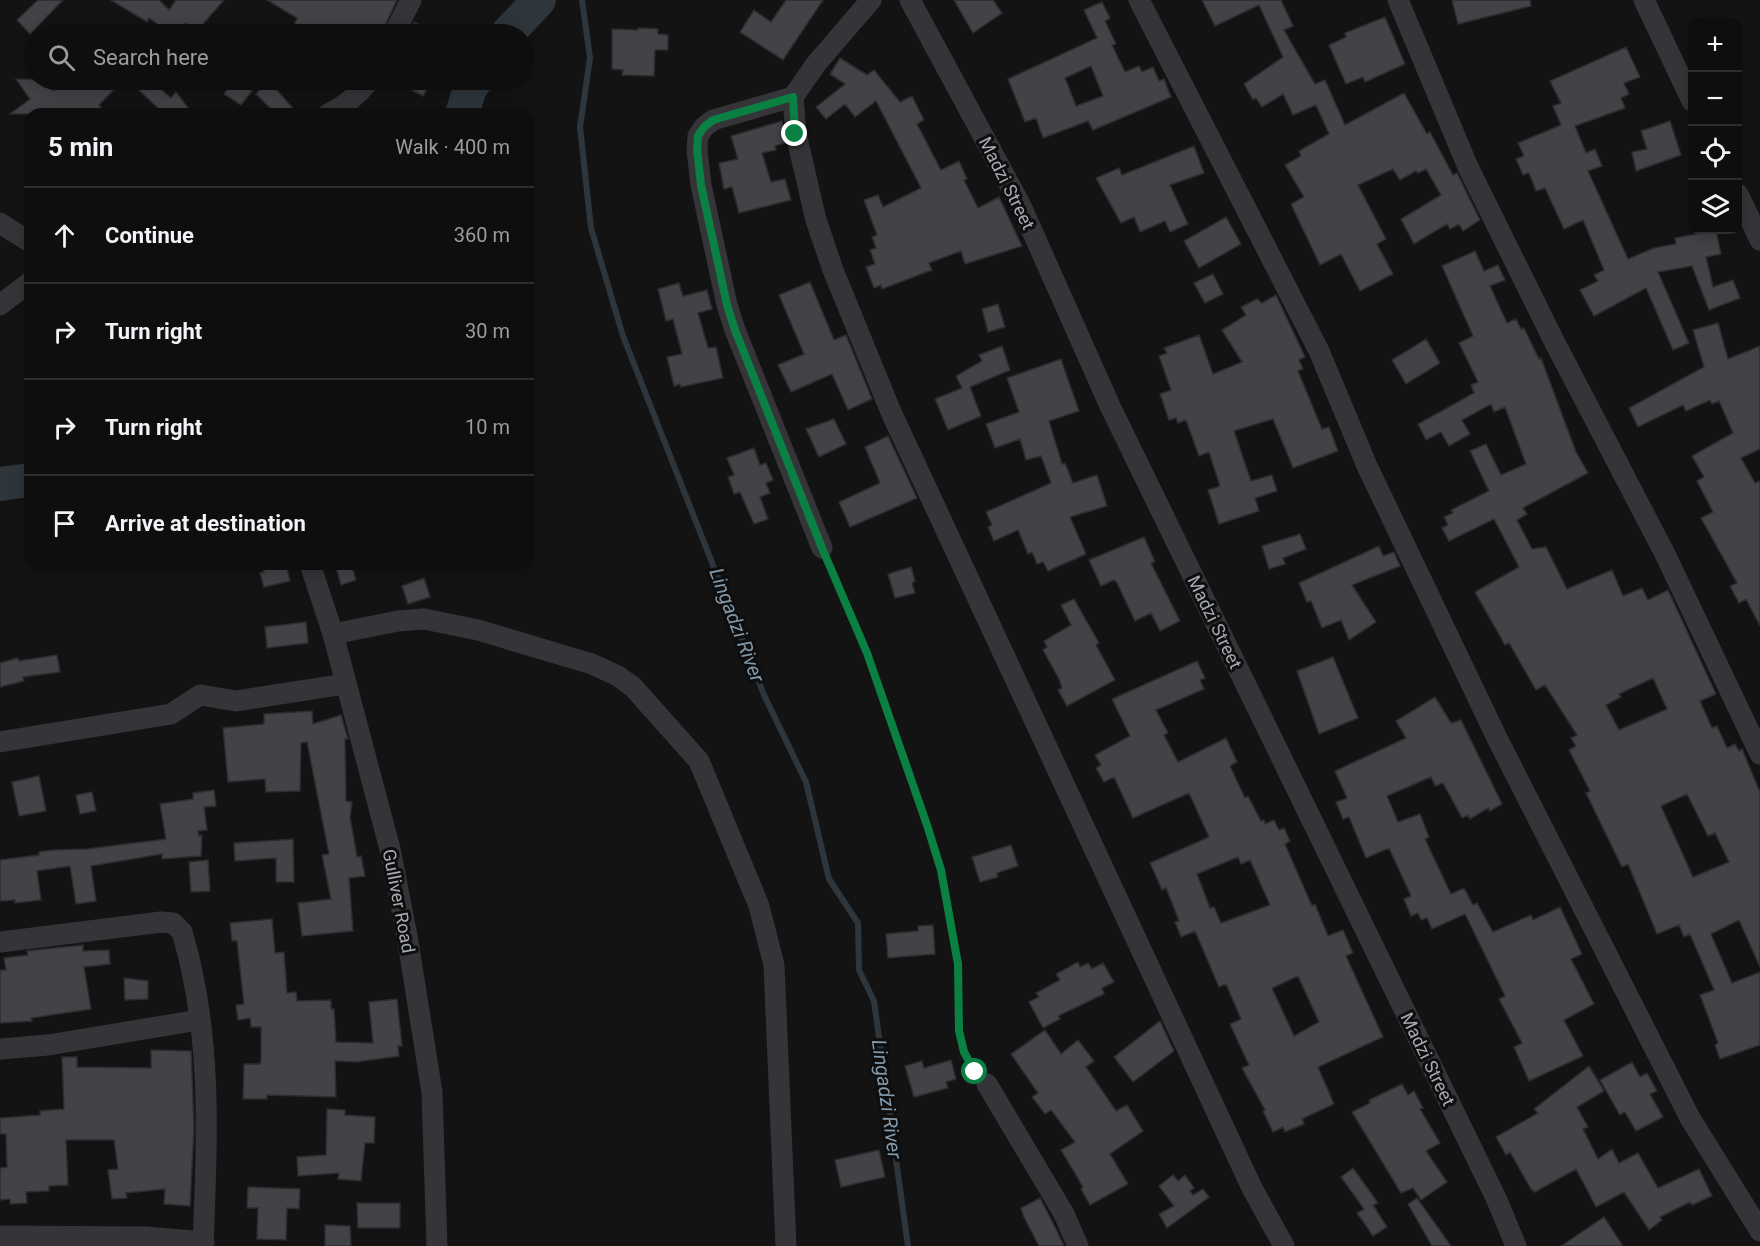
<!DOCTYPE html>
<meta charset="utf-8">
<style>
body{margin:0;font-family:Roboto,sans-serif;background:#171718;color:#f1f3f6}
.controls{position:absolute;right:18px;top:18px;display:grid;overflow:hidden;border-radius:12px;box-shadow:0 3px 15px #0003}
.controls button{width:54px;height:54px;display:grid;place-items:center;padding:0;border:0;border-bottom:2px solid #2e2e2f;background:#0e0e0f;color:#f1f3f6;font:30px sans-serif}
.stop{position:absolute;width:18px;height:18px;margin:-14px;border:4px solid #0b8043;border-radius:50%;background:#fff}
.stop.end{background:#0b8043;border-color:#fff;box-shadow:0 2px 6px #0008}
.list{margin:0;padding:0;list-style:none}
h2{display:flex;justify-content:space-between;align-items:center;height:78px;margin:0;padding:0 24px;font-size:26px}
h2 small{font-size:20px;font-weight:400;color:#9b9c9e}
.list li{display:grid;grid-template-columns:39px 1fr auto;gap:18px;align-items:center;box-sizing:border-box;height:96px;padding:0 24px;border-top:2px solid #2e2e2f}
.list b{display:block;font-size:22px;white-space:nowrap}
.list em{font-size:20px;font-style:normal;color:#9b9c9e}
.icon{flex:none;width:33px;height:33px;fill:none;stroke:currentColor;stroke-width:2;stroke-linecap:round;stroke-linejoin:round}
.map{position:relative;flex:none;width:1760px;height:1246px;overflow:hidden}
.search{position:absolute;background:#0e0e0f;box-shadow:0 3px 15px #0003;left:24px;top:24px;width:510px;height:66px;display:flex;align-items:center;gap:15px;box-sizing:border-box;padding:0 21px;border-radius:33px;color:#9b9c9e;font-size:22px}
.panel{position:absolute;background:#0e0e0f;box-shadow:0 3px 15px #0003;left:24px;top:108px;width:510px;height:462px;border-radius:18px}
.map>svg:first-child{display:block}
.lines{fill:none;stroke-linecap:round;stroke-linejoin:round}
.stream{stroke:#2e363c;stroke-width:6}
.river{stroke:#2e363c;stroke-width:34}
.building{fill:#424347;stroke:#2d2d30;stroke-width:1.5;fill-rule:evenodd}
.path{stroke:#3b3c40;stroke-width:4;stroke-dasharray:3 4.5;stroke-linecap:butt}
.minor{stroke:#353539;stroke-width:21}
.route{stroke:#0b8043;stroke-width:8}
.labels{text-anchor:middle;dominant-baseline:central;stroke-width:6;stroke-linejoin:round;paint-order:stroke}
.street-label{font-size:18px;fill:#a6abb3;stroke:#0e0e0f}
.water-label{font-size:20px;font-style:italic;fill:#8199ab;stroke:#0e0e0f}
</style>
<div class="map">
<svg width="1760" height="1246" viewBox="0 0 1760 1246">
<rect width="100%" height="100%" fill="#131314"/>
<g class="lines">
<path class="stream" d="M582 0 590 58 580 127 591 228 623 336 764 695 806 782 829 879 858 923 859 970 874 1001 908 1246"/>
<path class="river" d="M507 34 539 0
M462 114 470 88 476 80
M0 484 30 480"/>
</g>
<path class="building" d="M38 0H63L30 34 17 20Z
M111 0H159L169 10 176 0H224L196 32 186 23 171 34 149 18 147 22Z
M267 0H397L381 34H290L297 18Z
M786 0H823L783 60 740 32 754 10 771 22Z
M954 0H993L1002 13 973 33Z
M1202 0H1281L1293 26 1284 30 1315 84 1325 80 1345 125 1404 93 1427 134 1430 132 1453 175 1457 173 1480 220 1463 231 1459 224 1450 229 1447 224 1414 244 1401 219 1441 195 1426 169 1418 173 1416 171 1400 180 1393 169 1358 185 1386 239 1377 244 1393 274 1360 291 1341 254 1320 265 1291 204 1304 197 1285 165 1301 156 1299 151 1329 134 1316 105 1293 115 1283 94 1262 107 1256 98 1253 100 1244 84 1283 57 1259 5 1215 26Z
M1452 0H1530L1531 6 1458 24Z
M1102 2 1110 18 1105 21 1116 44 1112 45 1125 72 1139 66 1142 72 1153 67 1159 81 1164 79 1171 97 1093 130 1088 121 1043 138 1036 118 1025 122 1008 79 1097 38 1084 10ZM1091 66 1103 96 1076 106 1065 78Z
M1385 17 1405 64 1365 82 1363 77 1346 84 1329 45 1346 37 1345 33Z
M414 22 437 34H408Z
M638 28 658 29V34L668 35V50H655L654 76 622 75 623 70 612 69V29L638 30Z
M1626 47 1640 77 1624 83 1629 94 1621 98 1625 108 1575 126 1586 153 1595 149 1602 166 1588 171 1628 259 1654 248 1676 244 1675 238 1716 230 1721 254 1706 257 1713 287 1733 280 1740 298 1709 310 1692 266 1658 272 1689 343 1673 350 1646 288 1594 316 1580 290 1598 281 1594 275 1604 270 1583 220 1564 229 1545 188 1536 191 1529 173 1523 175 1516 159 1524 156 1518 143 1561 125 1553 106 1561 103 1550 81Z
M840 58 867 75 874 70 900 102 912 96 924 120 917 124 941 170 959 161 967 179 964 180 978 208 999 197 1022 246 965 264 961 251 929 263 932 270 882 289 881 285 874 288 866 267 875 264 870 250 876 248 872 237 877 235 864 200 878 195 883 207 921 188 876 101 855 117 845 104 826 119 816 107 845 84 830 74Z
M16 79 45 80 53 91 66 80H123L99 105 107 114H10L30 99Z
M128 80H150L171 98 176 92 193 114H154L159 109Z
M234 80 252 91 241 105 224 94Z
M392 80H432L423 96Z
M266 81 276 89 298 114H276L256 94Z
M782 121 785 143 775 146 776 150 762 153 771 182 785 179 791 200 739 213 732 187 724 189 719 163 738 159 731 136Z
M1670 121 1681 155 1636 171 1632 152 1647 149 1641 131Z
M1194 146 1204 173 1170 185 1188 224 1170 232 1165 221 1140 232 1134 217 1121 223 1096 178 1119 168 1122 175Z
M1226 217 1241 244 1199 268 1184 241Z
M1475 251 1484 271 1498 265 1505 280 1490 286 1507 323 1516 319 1521 329 1524 328 1539 359 1541 358 1576 452 1588 473 1523 508 1527 514 1517 520 1532 549 1546 547 1567 589 1612 570 1623 596 1642 588 1648 600 1668 590 1716 694 1700 701 1712 728 1717 726 1727 748 1735 744 1739 751 1742 749 1760 792V967L1739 920 1711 934 1732 983 1760 972V1045L1720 1059 1715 1045 1718 1043 1700 995 1714 990 1690 934 1684 937 1679 925 1657 934 1628 864 1622 867 1586 793 1590 791 1569 750 1576 746 1571 738 1577 735 1545 685 1536 690 1509 643 1505 645 1475 592 1519 567 1494 519 1449 541 1442 528 1448 525 1444 517 1453 513 1451 510 1489 491 1470 451 1486 444 1501 475 1526 464 1505 407 1494 412 1491 404 1462 420 1470 434 1449 446 1441 432 1426 440 1418 424 1474 393 1471 385 1478 382 1459 343 1473 336 1442 266ZM1653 678 1667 709 1619 730 1606 705 1621 697 1619 694ZM1687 794 1708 836 1715 833 1729 862 1693 877 1661 806Z
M1213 274 1223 294 1205 303 1194 283Z
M810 282 834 340 846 335 872 399 848 410 832 374 791 392 778 365 804 354 779 295Z
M679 283 683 296 707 290 712 309 698 313 708 348 716 347 723 378 681 387 680 384 674 386 667 357 682 354 673 319 666 321 658 289Z
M1276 295 1305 357 1299 360 1303 369 1298 371 1322 429 1329 427 1338 451 1293 468 1273 419 1234 431 1251 481 1272 475 1277 491 1255 498 1259 511 1219 524 1208 490 1220 486 1209 452 1199 456 1186 420 1178 423 1176 418 1169 420 1160 394 1171 390 1159 356 1167 353 1164 348 1199 335 1213 374 1242 362 1222 330 1246 315 1241 307 1257 299 1262 303Z
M998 304 1005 327 988 332 982 309Z
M1718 323 1728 359 1760 346V449L1741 458 1755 483 1760 481V626L1746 599 1739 603 1730 586 1737 583 1701 518 1713 512 1697 481 1704 477 1692 456 1733 433 1719 401 1712 404 1710 400 1686 411 1683 405 1638 427 1629 408 1704 367 1693 330Z
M1426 339 1440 363 1406 384 1392 360Z
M1002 346 1010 370 970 387 981 416 948 430 935 399 962 388 956 376 982 361 979 355Z
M1061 359 1079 411 1049 421 1062 464 1065 463 1073 483 1097 475 1107 506 1070 517 1086 554 1048 571 1043 562 1037 564 1032 552 1028 554 1018 530 994 541 988 527 992 525 986 512 1051 483 1041 456 1026 460 1020 439 995 448 986 424 1019 412 1007 378Z
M834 419 846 444 819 457 806 429Z
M888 436 917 498 850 527 839 502 880 483 865 447Z
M754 448 760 465 766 463 773 480 766 483 770 493 760 497 768 519 754 524 740 492 734 494 728 477 734 475 727 458Z
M1300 534 1306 549 1283 558 1285 564 1269 569 1262 546Z
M1144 537 1155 562 1151 563 1180 621 1160 631 1151 613 1135 621 1117 583 1114 580 1101 586 1089 560Z
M1379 546 1383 556 1394 552 1400 566 1352 585 1376 622 1349 640 1341 620 1322 628 1311 601 1307 602 1299 583Z
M262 564H286L290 581 264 587 260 573 264 572Z
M335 564H351L356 580 341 585Z
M911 567 915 581 912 583 915 593 895 598 888 574Z
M424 578 430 597 408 604 402 586Z
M1074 599 1099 643 1096 645 1115 680 1067 706 1058 690 1062 688 1059 679 1043 650 1047 647 1044 641 1071 625 1061 605Z
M306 622 308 643 267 648 265 627Z
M57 655 60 672 23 677 24 681 0 687V663L18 658 19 661Z
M1333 657 1358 718 1319 734 1297 671Z
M1197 661 1205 678 1200 680 1204 689 1156 710 1168 733 1164 735 1178 762 1226 738 1237 762 1230 766 1245 798 1248 796 1261 821 1264 820 1265 824 1274 820 1279 830 1284 828 1290 841 1285 844 1312 906 1315 904 1328 936 1343 930 1353 953 1346 956 1383 1037 1318 1067 1334 1104 1302 1119 1304 1124 1285 1132 1283 1127 1273 1132 1263 1111 1265 1110 1242 1068 1249 1065 1230 1024 1241 1019 1226 984 1219 987 1195 931 1181 937 1175 922 1179 921 1166 888 1162 890 1150 863 1209 837 1189 793 1133 818 1114 777 1104 782 1096 768 1101 765 1095 755 1130 736 1112 699ZM1238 857 1241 864 1250 860 1270 905 1221 923 1214 907 1210 908 1197 874ZM1298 976 1319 1022 1294 1036 1272 988Z
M1435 697 1451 723 1461 720 1502 804 1490 811 1488 808 1470 819 1468 815 1462 818 1443 783 1435 786 1431 777 1387 796 1398 822 1420 814 1429 837 1425 839 1451 894 1464 888 1473 905 1477 903 1493 932 1531 915 1533 920 1560 907 1582 954 1571 959 1594 1004 1564 1020 1583 1056 1529 1081 1514 1047 1522 1043 1499 999 1505 996 1465 914 1432 929 1427 918 1421 920 1418 913 1411 916 1404 899 1411 896 1389 848 1366 858 1349 817 1343 819 1336 802 1347 798 1335 771 1406 738 1396 721Z
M312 711 313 724 341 715 348 739H345L346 801 352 802 350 817 357 857 361 856 365 876 349 878 353 931 302 936 298 903 331 899 322 855 329 854 307 742 301 743 300 791 266 792 265 779 228 782 223 728 264 724V714Z
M39 776 46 811 19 816 12 782Z
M214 790 216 806 204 807 207 830 198 831 199 836 202 835 201 856 162 859V854L91 866 96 901 76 904 70 866 37 871 41 900 15 903V900L0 901V860L39 855V852L54 850 87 849 166 839 160 804 193 799V793Z
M92 792 96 811 80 814 76 795Z
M293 839 294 882H276V858L235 861 234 843Z
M1011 845 1018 866 997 873 998 877 980 882 972 857Z
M208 860 210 891 191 892 189 862Z
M272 919 275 953 284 952 287 993 296 992 297 1001 331 1000V1009H334L336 1042 373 1043 369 1002 397 999 402 1046H398L399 1056 356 1062 335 1061 336 1097 267 1095V1099H243L244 1064H260L261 1061V1027H251L250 1018 238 1020 236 1005 244 1004 237 941H232L230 923Z
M933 925 935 954 888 958 886 934 918 931V926Z
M83 945V951L109 950 110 964 84 967 91 1009 31 1018 32 1021 0 1023V970H6L4 958 28 955 27 951Z
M1078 962 1080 967 1088 963 1092 969 1103 963 1114 982 1102 988 1104 994 1058 1016 1060 1019 1043 1028 1029 1002 1039 997 1036 993 1060 980 1056 974Z
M124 978 148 981V999L125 1000Z
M1160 1021 1174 1051 1133 1082 1114 1057Z
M1045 1030 1061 1054 1078 1040 1094 1061 1086 1067 1116 1111 1127 1105 1143 1131 1110 1154 1128 1184 1090 1205 1081 1189 1083 1187 1061 1150 1075 1142 1051 1110 1045 1114 1032 1097 1038 1093 1011 1054Z
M151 1050 191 1051 194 1127 190 1206 164 1204 165 1189 126 1193 127 1198 112 1199 108 1170 118 1169 114 1140H66L68 1185 49 1186V1191L26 1192 27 1203 10 1204V1199L0 1200V1168L7 1167 6 1134H0V1118L40 1115V1111L64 1109 62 1057H77V1067L151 1068Z
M951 1060 956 1079 946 1082 948 1088 914 1097 905 1066 922 1061 924 1068Z
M1632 1062 1640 1077 1647 1073 1657 1091 1650 1094 1663 1117 1636 1131 1625 1112 1620 1115 1600 1080Z
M1589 1066 1604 1091 1577 1107 1588 1127 1583 1129 1598 1159 1612 1149 1619 1163 1638 1153 1658 1188 1699 1169 1712 1196 1692 1205 1690 1202 1660 1217 1662 1220 1649 1230 1624 1192 1596 1207 1576 1169 1535 1192 1531 1189 1510 1152 1506 1155 1496 1137 1538 1113 1534 1109Z
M1402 1084 1408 1095 1414 1091 1423 1108 1420 1109 1440 1143 1426 1151 1447 1182 1421 1200 1413 1188 1401 1193 1352 1112 1370 1103 1369 1100Z
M327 1109 345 1110V1115L375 1117 374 1143H365L361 1181 338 1179 339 1173 298 1176 297 1157 326 1155Z
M879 1150 885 1177 841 1187 835 1160Z
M1353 1168 1378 1203 1373 1205 1387 1227 1373 1236 1357 1213 1364 1209 1341 1177Z
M1173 1175 1178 1181 1185 1175 1194 1188 1190 1191 1193 1195 1203 1189 1209 1197 1167 1228 1159 1214 1174 1206 1159 1186Z
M248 1187 300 1189 299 1209 287 1208 286 1240 257 1239 258 1208H247Z
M1040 1198 1056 1229 1064 1246H1039L1024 1217 1021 1208Z
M1417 1198 1451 1246H1432L1408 1204Z
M357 1203H400V1228H358Z
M1604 1217 1623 1246H1561Z
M325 1225 350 1226 351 1246H325Z"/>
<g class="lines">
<path class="path" d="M829 565 867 653 941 870 958 964 959 1031 964 1052 974 1070"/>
<path class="minor" d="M871 0 816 64 793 97 796 134 816 220 833 270 891 412 1252 1188 1284 1246
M910 0 1021 206 1110 406 1496 1198 1516 1246
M1139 0 1319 351 1367 466 1497 738 1690 1118 1760 1231
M1398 0 1468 167 1554 341 1665 554 1760 754
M1644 0 1692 101
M394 34 411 0
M793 97 713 120 704 127 698 136 697 150 701 185 727 305 735 330 822 548
M328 114C345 106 358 95 370 80
M1738 194 1760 240
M0 223 30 242
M0 305 30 282
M310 564 333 634 390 849 407 936 432 1092 437 1246
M333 634 398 621 424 619 478 630 592 664 618 676 633 687 699 761 759 906 774 965 786 1246
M0 742 171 714 200 695 236 701 345 684
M0 942 161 922 173 923 182 932C213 1036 207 1139 203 1246
M0 1049 48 1045 199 1020
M987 1084 1064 1214 1078 1246
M0 1236 145 1237 204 1242"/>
</g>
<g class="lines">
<path class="route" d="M795 134 793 97 713 120 704 127 698 136 697 150 701 185 727 305 735 330 822 548 867 653 927 825 941 870 958 964 959 1031 964 1052 975 1072"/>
</g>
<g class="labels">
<g class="street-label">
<text transform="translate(1007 183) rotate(63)">Madzi Street</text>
<text transform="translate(1215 622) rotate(64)">Madzi Street</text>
<text transform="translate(399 901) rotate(79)">Gulliver Road</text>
<text transform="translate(1428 1059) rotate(64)">Madzi Street</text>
</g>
<g class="water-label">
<text transform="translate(737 625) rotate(69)">Lingadzi River</text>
<text transform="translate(887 1099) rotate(82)">Lingadzi River</text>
</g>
</g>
</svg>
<div class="controls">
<button>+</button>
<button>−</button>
<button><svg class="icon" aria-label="locate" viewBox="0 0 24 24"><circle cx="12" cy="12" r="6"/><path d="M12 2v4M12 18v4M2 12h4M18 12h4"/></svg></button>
<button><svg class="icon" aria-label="layers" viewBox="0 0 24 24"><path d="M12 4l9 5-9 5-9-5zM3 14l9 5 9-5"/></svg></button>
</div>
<div class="stop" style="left:975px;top:1072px"></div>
<div class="stop end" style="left:795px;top:134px"></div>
<div class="search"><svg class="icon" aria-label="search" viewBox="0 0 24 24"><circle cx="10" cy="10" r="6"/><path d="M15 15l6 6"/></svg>Search here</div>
<section class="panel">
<h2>5 min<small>Walk · 400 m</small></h2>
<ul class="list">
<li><svg class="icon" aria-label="ahead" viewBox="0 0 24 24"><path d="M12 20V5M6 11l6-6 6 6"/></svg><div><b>Continue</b></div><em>360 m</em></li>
<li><svg class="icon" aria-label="right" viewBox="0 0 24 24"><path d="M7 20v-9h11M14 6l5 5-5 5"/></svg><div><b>Turn right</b></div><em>30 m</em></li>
<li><svg class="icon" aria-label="right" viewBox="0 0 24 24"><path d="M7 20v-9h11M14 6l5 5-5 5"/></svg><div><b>Turn right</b></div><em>10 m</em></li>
<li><svg class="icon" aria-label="arrive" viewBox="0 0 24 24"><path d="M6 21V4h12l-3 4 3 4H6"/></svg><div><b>Arrive at destination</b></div></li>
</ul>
</section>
</div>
